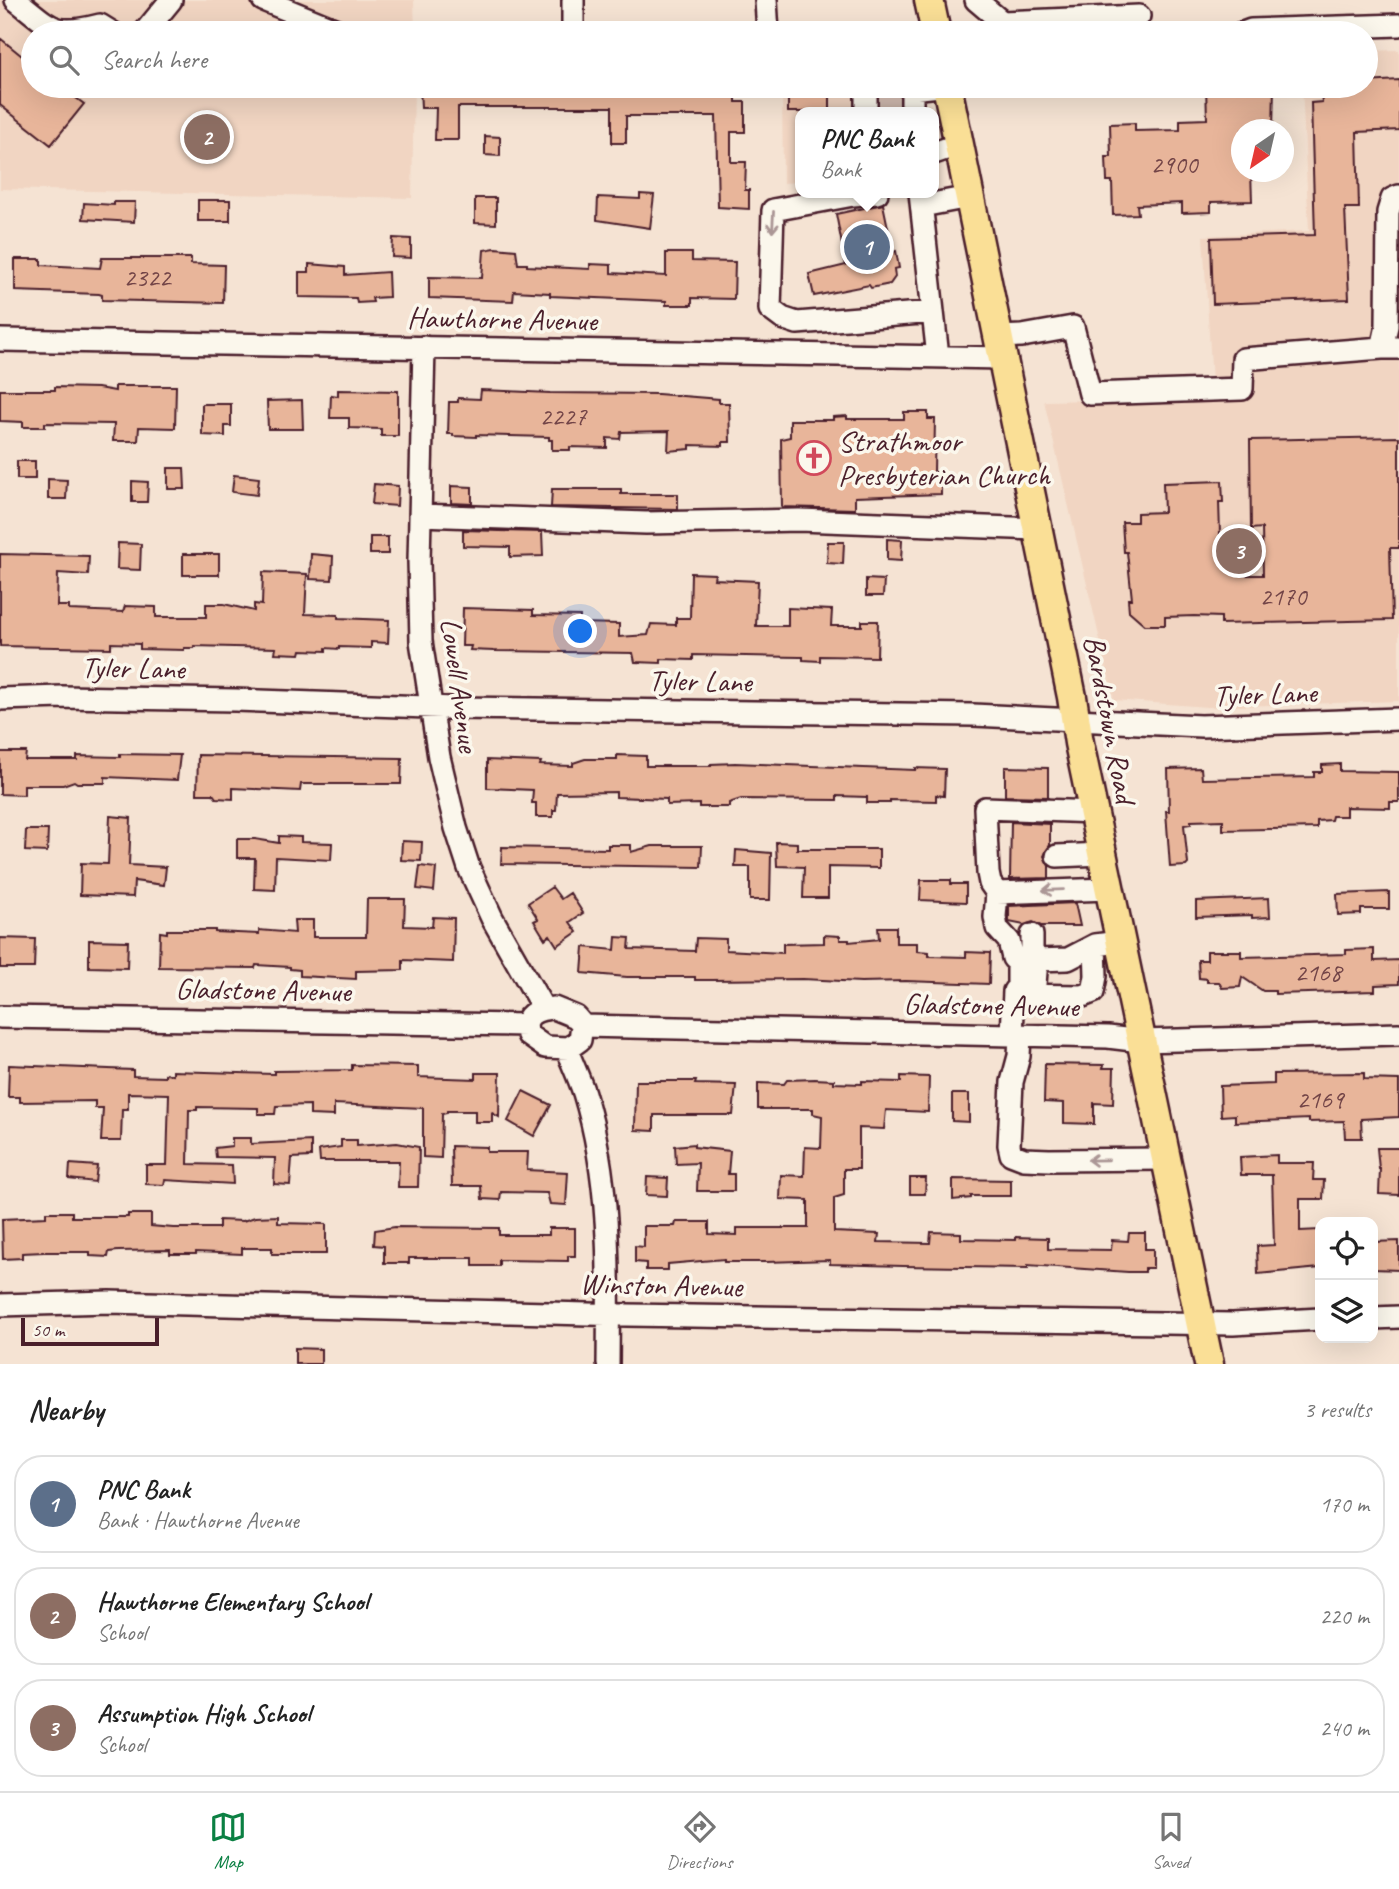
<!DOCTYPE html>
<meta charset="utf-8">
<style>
body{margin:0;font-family:Caveat,sans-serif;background:#f2f2f2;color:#222}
.controls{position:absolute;right:21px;bottom:21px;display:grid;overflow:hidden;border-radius:14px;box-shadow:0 7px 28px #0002}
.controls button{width:63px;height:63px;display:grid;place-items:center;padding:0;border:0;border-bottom:2px solid #e0e0e0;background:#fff;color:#222;font:35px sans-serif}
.compass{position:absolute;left:1231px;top:119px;width:63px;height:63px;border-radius:50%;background:#fff;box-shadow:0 7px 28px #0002;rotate:214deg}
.scale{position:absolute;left:21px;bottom:18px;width:138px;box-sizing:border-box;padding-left:7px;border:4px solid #4a1f2b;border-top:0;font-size:19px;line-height:24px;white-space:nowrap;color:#4a1f2b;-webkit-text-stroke:5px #fbf7ec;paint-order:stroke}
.you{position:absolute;left:581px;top:632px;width:24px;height:24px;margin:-18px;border:5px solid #fff;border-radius:50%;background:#1a73e8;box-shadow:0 0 0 10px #1a73e833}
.badge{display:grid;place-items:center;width:46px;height:46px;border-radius:50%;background:#0b8043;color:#fff;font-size:23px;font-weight:700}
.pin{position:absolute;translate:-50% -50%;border:4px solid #fff;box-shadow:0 2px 7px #0006}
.popup{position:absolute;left:795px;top:107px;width:144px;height:91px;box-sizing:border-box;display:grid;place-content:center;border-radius:14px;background:#fff;filter:drop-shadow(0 2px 5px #0005);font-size:23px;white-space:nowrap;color:#767676}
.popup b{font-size:26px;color:#222}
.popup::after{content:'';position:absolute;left:50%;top:100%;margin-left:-14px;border:14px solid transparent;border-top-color:#fff}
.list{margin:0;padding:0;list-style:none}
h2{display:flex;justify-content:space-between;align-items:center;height:91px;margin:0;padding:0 28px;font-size:30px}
h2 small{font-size:23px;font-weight:400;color:#767676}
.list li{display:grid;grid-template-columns:46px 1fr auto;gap:21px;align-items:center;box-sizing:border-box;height:98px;margin:0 14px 14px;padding:0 14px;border:2px solid #e0e0e0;border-radius:28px}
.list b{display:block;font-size:26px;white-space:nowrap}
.list p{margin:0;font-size:23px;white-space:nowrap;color:#767676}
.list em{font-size:23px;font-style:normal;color:#767676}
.icon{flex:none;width:38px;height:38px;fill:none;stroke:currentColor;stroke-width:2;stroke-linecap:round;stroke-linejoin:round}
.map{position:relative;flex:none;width:1399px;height:1364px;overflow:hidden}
.search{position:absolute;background:#fff;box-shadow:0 7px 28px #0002;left:21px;right:21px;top:21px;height:77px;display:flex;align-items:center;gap:18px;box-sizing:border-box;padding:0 24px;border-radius:38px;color:#767676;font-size:26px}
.sheet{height:427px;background:#fff}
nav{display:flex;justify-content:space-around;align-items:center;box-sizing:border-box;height:98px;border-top:2px solid #e0e0e0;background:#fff;font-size:19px;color:#767676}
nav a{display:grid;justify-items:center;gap:4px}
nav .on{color:#0b8043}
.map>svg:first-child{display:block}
.built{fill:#f1d5c2}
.building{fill:#e8b59a;stroke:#4a1f2b;stroke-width:2}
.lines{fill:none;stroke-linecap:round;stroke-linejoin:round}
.minor-tunnel{stroke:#d3bcb1;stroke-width:21;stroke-dasharray:21 10;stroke-linecap:butt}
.minor-casing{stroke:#4a1f2b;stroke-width:26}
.major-casing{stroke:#4a1f2b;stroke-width:33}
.minor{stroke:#fbf7ec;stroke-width:21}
.major{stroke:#fadf96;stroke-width:28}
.oneway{stroke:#ab9695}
.labels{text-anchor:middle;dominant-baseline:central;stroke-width:7;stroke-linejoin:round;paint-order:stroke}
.number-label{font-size:26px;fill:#724447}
.street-label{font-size:30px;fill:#4a1f2b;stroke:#fbf7ec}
.poi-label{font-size:30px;fill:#4a1f2b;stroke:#fbf7ec;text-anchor:start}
</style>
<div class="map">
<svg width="1399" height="1364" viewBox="0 0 1399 1364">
<rect width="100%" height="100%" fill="#f5e3d3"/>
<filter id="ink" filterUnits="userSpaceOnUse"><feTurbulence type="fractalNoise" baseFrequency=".0143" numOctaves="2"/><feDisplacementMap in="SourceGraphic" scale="14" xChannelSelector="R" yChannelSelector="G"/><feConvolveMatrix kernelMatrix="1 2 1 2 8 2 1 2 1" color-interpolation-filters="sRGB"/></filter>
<g filter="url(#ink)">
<path class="built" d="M0 0H414L415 33H33V86H414L412 198 0 189Z
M1399 50V701L1207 707 1114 700 1044 401 1213 398 1203 236 1309 231 1302 86H1366V51Z
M782 86H918L924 112H800V182L783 183Z"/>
<path class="building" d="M0 38 33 65V86H60L84 104 51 145 0 105Z
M1399 80V130L1357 132 1359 208H1345L1349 299 1213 304 1211 238 1315 235 1311 103 1322 102 1320 86H1366V82Z
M420 86H736V102H745V132H731V162H746L745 190H749V209L718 207 716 116H626V143H612V107H458V140H435L436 108H421Z
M1206 86H1274L1273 130H1242V172H1251L1252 201 1211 202V212L1182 213V203L1137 205 1138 214 1113 215 1112 181H1107L1106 157H1111L1110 124 1135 123V131L1180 130V120L1207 119Z
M788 94H830V112H788Z
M485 136 500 137V156L485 155Z
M640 194 654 195 650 228 597 220 598 197 640 199Z
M475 198H496V224L475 223Z
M198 200H230V221H198Z
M114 202H135L134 222 83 219 84 203 114 205Z
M883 204 893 252 896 251 899 268 894 269 895 277 890 284 871 288 869 285 814 296 809 274 846 265 836 214Z
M393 238 411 239V258L392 257Z
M495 248 516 250 518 264H527V266L590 269V264L611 265V273L666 276V253H692V261L735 262 734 299 692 298V305H666V301L550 296V293L514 291 513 301 429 298V277L482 278 484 250Z
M102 258H191V264L224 265 223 303 102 300V295L99 294 15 291V259H41V265L100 268Z
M309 264 345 267V275L388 272 389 297 372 298 373 302 357 303 356 298 299 297V272H309Z
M115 386H176L175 428 139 427 138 441H113L114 424 45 423V427H23V422L0 421V390H55V387L98 388 115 391Z
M338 390 398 391V436H381V429L349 428V418H330L331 395 338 396Z
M481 390 550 393 658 394 719 399V403H729L730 442H723V446L690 445V449L668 451 669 431 621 432 620 439 607 438V448L570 447V450H552V440H549V437L476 435V437L453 436V434H448L449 402H458V398L480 399Z
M302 400 303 429H268L267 401Z
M202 404H231V426H225V436L202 435Z
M904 412H928V419H935L934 472H941V494L855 497V509L782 507 781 439 790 437V420H833V417L847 416V419H904Z
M1399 437V548H1390L1392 620 1221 624V617L1194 616 1165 617V625H1145L1129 611 1128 599H1132L1127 552H1124L1122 522H1137V513L1164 512 1163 483 1222 481 1223 502H1219L1221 564 1228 566 1234 575H1263L1262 528 1251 529 1250 440Z
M17 461H35V479H17Z
M168 468H184L185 489H168Z
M234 475 259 478 257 495 232 492Z
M48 479 67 480 66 499H48Z
M132 481 148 482 147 502H132Z
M374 484 398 486 397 506 372 504Z
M451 486 472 487V504L451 503Z
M552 489H621V494H678V509L551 507Z
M463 530 542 532 543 556 510 557V547L463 546Z
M370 537H388V554H370Z
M887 539 902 540 901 561 887 560Z
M828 542H844L843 564 827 563Z
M118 543 141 544 140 570 117 569Z
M0 554 89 556 88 575 58 573 57 606H69V610L123 612 125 606 156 607V617H206V604H224L254 611V604L262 605 263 572 307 574 305 614 338 615V618L389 620 388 643 371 642V648L339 647V649L326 648V651L301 650 300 654 275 653 276 648 194 646V648H184V650L140 649V644L111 643V648L0 646Z
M183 554H219V575H183Z
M311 554 333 556 332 580 310 579Z
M691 573 715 574 714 579 758 581 756 626H788V608L832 610 831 626H862V621H878L877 657 820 656V661L803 660V657H800L693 655V660L661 659V663L635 662 633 653 494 651 470 650 471 646H462L463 608 533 610V615L580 616V623L619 624V637L648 635 651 624 676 625V618H690Z
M866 579 884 580 883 596H866Z
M0 752H26L25 760H77V756L120 757V754L180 755 177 780 105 777V783H77L74 781 63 785H24V795L0 794Z
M198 755 402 758 401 784H301L300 791 233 788V799L216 798 213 794H197Z
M617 755 646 756V766H711V764L735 763 915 770V768L945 769 944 796 936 795V801L890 800V803H867V797L837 796V800L741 799 729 803V807H699V804L667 805V799L616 797V792L557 793 556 810H553V817H536V803H532L533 790 487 788V760L541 762 540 765 573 766V763L585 759H617Z
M1340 764V771L1399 772V802H1390V808L1346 807V816H1332L1331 820 1317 821V828L1223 830V820L1191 821V824L1184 825 1188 864 1186 866 1170 867 1166 811H1169L1168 769 1201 768 1202 779 1314 777V772H1322V765Z
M1005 767 1048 768V797L1005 796Z
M110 816 131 818 129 865 166 867 164 885 134 881 133 897 80 895 81 863 108 864Z
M1011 822 1050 824V845L1044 856 1049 866V878L1010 879Z
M26 830H48L47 852 25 851Z
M279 836 301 837V842L332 843 331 860 276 857 275 890 254 889 255 858H237V839H255L279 843Z
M402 841 422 842 421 861 401 860Z
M776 842 797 843V849H879V868L828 867V898H803L804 867 777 866Z
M608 845H631V852L652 846H702L701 867 501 864 502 847 608 849Z
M736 850 771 853 770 900H750V867H735Z
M420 866 436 868 434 891 417 889Z
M921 880H951V884H966V902L920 900Z
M552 887 561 899 570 893 583 913 570 922 577 932 557 946 550 935 545 939 534 921 538 919 528 903Z
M1389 892V909H1361V914L1338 915 1337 894Z
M1269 898 1270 917 1252 918V915L1196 917V901Z
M367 899H405L404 926 432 927 433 917 454 918 453 962 403 960V970L356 971V979L300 976V970L290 969V967L256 965 255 968 159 967 160 932 167 933V930H215V932L259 934V930L295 933 294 920H313V937H366Z
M1075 903 1080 926H1041L1033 922 1024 925 1009 922V906Z
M878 927H896V943H917V951L929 952V956L966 957V952L990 953 989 984 906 981 861 982 803 979 711 980H695V977H627L582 973 584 947 615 950 616 937 630 938 629 949 695 951 696 938 726 939V950L783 953V944L824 943V935L840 936V940H849V942L879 939Z
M0 938 35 939 34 968H0Z
M89 940 128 941 127 968 89 967Z
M1374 949V961L1399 960V984L1375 985V991L1275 994V991H1263L1242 977 1240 987 1222 988 1219 982H1207V979L1199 978 1198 960H1207V951H1241V957L1346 954V950Z
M1045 1064 1104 1065 1103 1068H1114L1113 1104 1094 1103V1124L1064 1123V1103L1044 1102Z
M9 1065 133 1070V1076L165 1077V1074L173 1075V1071L274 1074V1071L352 1070V1065L418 1066V1077L476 1079V1073H500L499 1117 492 1113V1122H475V1111H447V1113L442 1114 441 1158 423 1157V1108L334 1104V1116L310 1115V1105L276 1106 275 1114H258V1108L197 1107V1110H189L188 1164 232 1165 233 1184 165 1180 164 1185 146 1184V1165H167L169 1094 128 1093V1109H122L121 1141H101L103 1108H95V1101L20 1102V1097H8Z
M1364 1073V1079L1399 1080V1117L1361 1119 1362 1138H1345L1344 1121 1309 1122V1119L1235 1122V1115L1221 1116 1220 1086 1274 1084V1074Z
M901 1076 929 1077 928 1112 886 1110 884 1129 859 1128V1169H844V1195L834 1198V1232L879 1234 878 1242 930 1243 931 1232 961 1233V1239L1016 1240V1237L1048 1238V1249L1111 1250 1112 1240 1128 1241 1129 1233H1145V1249H1153V1268H1145V1272H1128L1028 1265V1268L903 1266 830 1264V1260L766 1262H724V1259L668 1264V1270H646V1263L635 1262V1246L644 1247V1226H675L676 1222H709V1234L737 1235V1228H808V1200L780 1199 781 1175 804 1176 805 1147 821 1148 822 1116 813 1114V1109H758V1083L784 1084 787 1080 815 1079 834 1080V1083L862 1084V1081L901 1082Z
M636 1081H696L695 1084 736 1085 733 1115H654V1131L635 1130Z
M523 1091 551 1105 534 1136 508 1121Z
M952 1094H969V1122L952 1121Z
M232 1138H251V1144L311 1141V1157L292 1158 290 1185 274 1184 275 1158 216 1157 215 1148 232 1146Z
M341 1140H357V1146L397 1143 419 1147 418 1187H398L399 1161H320L319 1150 341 1147Z
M694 1144V1147L730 1151 728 1174H734V1191H697L698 1163 676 1164 675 1146Z
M451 1146 487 1147V1152H528L527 1170 568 1172 566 1205 550 1204 547 1193 501 1192 500 1200 482 1199 481 1186H452Z
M1377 1148H1399V1195L1379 1194 1380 1169H1379Z
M1277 1155V1163H1314L1313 1180H1324L1323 1199H1300V1231L1320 1230V1268L1258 1274 1257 1246 1274 1245 1272 1175H1241L1240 1157Z
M70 1164 97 1166 95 1182 69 1179Z
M647 1177 668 1178 667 1196 646 1195Z
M910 1178H926L925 1194H910Z
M953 1179 1011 1180V1196H971V1198L953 1200Z
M46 1212H72V1217H128V1214H151V1226L173 1228H219V1220L243 1221 255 1217 278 1216V1223L326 1224V1254H272V1248H242V1254L196 1252V1254H170V1250L118 1251 109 1252 108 1257 90 1256V1252H44L22 1253V1258L3 1259 2 1219 46 1217Z
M395 1227 499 1228V1235H549V1228H575V1256H568V1261L499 1260V1266H473V1258H409V1263H384V1246L374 1245 375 1230Z
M1399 1241V1270L1373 1269V1242Z
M295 1348 321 1349V1364H295Z"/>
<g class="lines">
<path class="minor-tunnel" d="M879 95H901"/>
<g class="minor-casing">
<path id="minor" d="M16 0C52 28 53 37 100 25L113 33
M263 0 344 33
M766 0 768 33
M976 0 1002 22 1001 33
M1002 22 1139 16
M144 33 171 0
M573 33V0
M1243 33 1251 30 1399 25
M866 86V112
M912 86V112
M912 89 939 86
M934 153 957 145
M877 193 853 195 773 210 770 309 782 318 797 323 933 312 938 357
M920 193 933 312
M1399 196 1392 199 1388 212 1387 326 1382 348H1399
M922 206 969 197
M998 337 1022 336 1073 327 1090 394 1242 389 1243 359 1382 348
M0 340 1003 358
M424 347 419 561 421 641 439 757 456 828 469 868 492 918 543 1008
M420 515 646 523 799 520 1038 529
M0 699 62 697 235 700 455 708 973 715 1201 726 1399 719
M1057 856 1102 854
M997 893 1109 889
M1032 935V950L1037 960
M1014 995 1083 996 1093 992 1096 976 1095 945 1120 942
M1034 996 1037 960 1068 959 1095 945
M554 1008 576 1017 582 1024 580 1040 569 1048 545 1047 528 1035C521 1015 536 1009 554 1008Z
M0 1017 526 1025
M582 1026 1012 1035 1108 1037 1141 1041 1399 1034
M1012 1035 1014 991 1018 986V963L1013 958 1009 941 997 928 995 917 997 893 990 883 988 873 985 808 1094 812
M1020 1035 1019 1056 1012 1082 1009 1145 1011 1154 1024 1159 1049 1160 1166 1159
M566 1048C572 1063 579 1078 584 1093 611 1180 609 1274 608 1364
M0 1305 109 1302 627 1315 1233 1324 1320 1319
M1373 1318 1399 1317"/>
</g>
<g class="major-casing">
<path id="major" d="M929 0 936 33
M947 86 1072 697 1079 743 1209 1364"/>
</g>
<use href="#minor" class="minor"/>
<use href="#major" class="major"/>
</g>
<defs><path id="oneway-shaft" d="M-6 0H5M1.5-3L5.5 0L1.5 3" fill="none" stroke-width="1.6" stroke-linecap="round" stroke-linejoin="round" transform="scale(1.75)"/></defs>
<g class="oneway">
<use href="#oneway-shaft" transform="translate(773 222) rotate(93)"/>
<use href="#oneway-shaft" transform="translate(1053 890) rotate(178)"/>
<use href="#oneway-shaft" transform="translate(1098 1160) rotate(179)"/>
</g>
</g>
<defs>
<g id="church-ring" transform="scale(1.75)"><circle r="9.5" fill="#fbf7ec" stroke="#d1495b" stroke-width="1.5"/><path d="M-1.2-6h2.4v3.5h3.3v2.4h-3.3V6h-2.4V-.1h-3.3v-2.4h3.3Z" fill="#d1495b"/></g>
</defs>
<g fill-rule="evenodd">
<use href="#church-ring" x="814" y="458"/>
</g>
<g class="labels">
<g class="number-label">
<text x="1174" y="164">2900</text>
<text x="147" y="277">2322</text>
<text x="563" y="416">2227</text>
<text x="1283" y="596">2170</text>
<text x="1318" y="972">2168</text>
<text x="1320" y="1099">2169</text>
</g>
<g class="street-label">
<text transform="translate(502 319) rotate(1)">Hawthorne Avenue</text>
<text transform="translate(133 668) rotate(1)">Tyler Lane</text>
<text transform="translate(700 681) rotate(1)">Tyler Lane</text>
<text transform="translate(460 685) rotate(82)">Lowell Avenue</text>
<text transform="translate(1265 694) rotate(-2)">Tyler Lane</text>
<text transform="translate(1110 719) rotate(79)">Bardstown Road</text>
<text transform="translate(263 990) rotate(1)">Gladstone Avenue</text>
<text transform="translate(991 1005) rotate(1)">Gladstone Avenue</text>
<text transform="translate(661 1285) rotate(1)">Winston Avenue</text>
</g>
<g class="poi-label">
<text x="838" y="441">Strathmoor<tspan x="838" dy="34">Presbyterian Church</tspan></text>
</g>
</g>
</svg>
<div class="controls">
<button><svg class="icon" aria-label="locate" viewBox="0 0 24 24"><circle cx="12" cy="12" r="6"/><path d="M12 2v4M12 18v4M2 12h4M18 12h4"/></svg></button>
<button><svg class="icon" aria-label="layers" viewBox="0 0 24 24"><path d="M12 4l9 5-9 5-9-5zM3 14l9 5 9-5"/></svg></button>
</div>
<svg class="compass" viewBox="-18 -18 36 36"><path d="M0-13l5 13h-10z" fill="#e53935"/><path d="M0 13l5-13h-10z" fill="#767676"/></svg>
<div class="scale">50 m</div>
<div class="you"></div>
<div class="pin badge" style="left:867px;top:247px;background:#5c6f8a">1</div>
<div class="popup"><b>PNC Bank</b>Bank</div>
<div class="pin badge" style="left:207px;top:137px;background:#8d6e63">2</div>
<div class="pin badge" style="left:1239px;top:551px;background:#8d6e63">3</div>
<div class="search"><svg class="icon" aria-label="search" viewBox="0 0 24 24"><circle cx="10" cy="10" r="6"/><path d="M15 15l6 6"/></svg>Search here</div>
</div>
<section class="sheet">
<h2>Nearby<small>3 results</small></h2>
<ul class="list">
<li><span class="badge" style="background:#5c6f8a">1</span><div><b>PNC Bank</b><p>Bank · Hawthorne Avenue</p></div><em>170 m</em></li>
<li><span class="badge" style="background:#8d6e63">2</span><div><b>Hawthorne Elementary School</b><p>School</p></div><em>220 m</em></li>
<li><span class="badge" style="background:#8d6e63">3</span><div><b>Assumption High School</b><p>School</p></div><em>240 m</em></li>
</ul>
</section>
<nav>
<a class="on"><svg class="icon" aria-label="map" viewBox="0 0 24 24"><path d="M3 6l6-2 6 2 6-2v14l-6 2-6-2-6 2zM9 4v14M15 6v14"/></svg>Map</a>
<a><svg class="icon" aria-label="directions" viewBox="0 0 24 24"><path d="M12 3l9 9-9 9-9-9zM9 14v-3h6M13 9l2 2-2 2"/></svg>Directions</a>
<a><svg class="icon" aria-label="saved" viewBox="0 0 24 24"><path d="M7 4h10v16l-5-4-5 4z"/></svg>Saved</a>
</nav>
